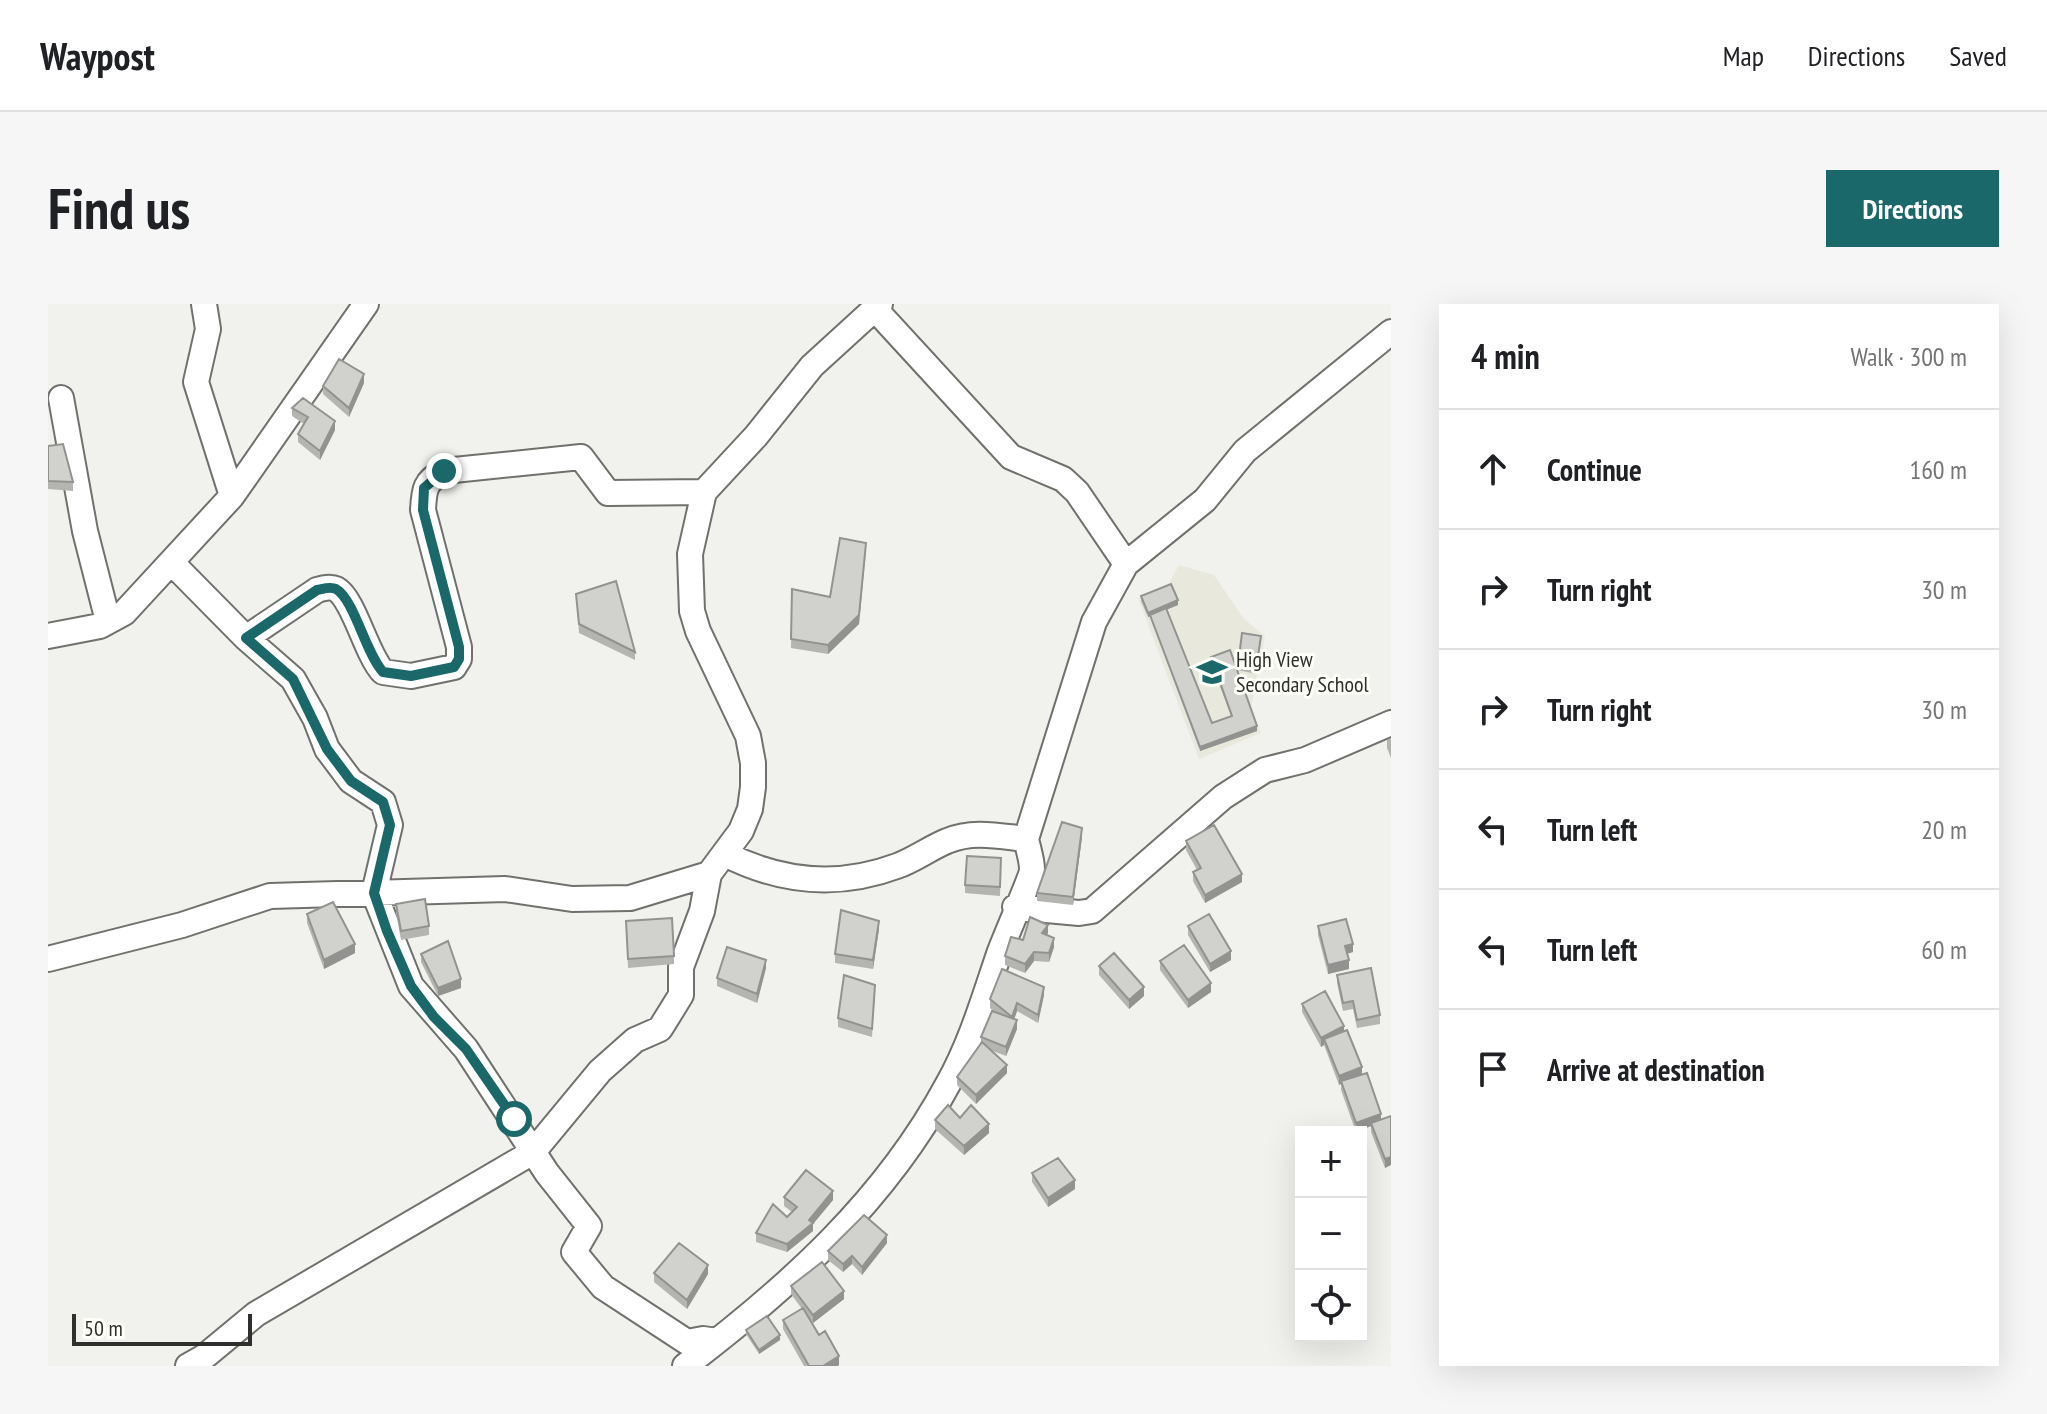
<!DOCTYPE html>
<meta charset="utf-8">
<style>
body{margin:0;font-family:"PT Sans Narrow",sans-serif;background:#f6f6f6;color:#202124}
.controls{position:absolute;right:24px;bottom:24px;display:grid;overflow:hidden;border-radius:0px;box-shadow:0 8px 32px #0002}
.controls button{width:72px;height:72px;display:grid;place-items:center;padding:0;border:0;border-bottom:2px solid #e0e0e0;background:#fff;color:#202124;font:40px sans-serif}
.scale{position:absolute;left:24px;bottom:20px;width:180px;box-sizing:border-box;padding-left:8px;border:4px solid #2f2f2d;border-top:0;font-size:22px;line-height:28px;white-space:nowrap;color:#2f2f2d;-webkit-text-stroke:6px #fffffa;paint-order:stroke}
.stop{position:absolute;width:24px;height:24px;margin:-18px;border:6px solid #1a686a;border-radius:50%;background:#fff}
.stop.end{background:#1a686a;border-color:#fff;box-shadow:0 2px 8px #0008}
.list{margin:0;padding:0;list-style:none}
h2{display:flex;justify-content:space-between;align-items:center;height:104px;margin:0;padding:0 32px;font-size:34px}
h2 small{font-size:26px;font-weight:400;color:#757577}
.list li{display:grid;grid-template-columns:52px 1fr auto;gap:24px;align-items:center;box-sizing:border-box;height:120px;padding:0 32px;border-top:2px solid #e0e0e0}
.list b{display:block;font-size:30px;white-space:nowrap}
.list em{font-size:26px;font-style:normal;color:#757577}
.icon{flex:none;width:44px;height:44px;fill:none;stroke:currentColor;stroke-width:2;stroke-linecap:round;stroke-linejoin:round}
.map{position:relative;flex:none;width:1343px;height:1062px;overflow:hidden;border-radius:0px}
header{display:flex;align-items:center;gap:48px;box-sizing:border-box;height:112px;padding:0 40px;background:#fff;border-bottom:2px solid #e0e0e0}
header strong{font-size:38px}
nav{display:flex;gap:44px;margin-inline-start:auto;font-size:28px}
.intro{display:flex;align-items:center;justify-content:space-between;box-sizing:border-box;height:192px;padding:0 48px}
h1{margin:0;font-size:56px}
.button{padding:20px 36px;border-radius:0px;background:#1a686a;color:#fff;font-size:28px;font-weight:700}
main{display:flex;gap:48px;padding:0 48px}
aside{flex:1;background:#fff;border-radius:0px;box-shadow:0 8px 32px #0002}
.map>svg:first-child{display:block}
.built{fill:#e8e9dc}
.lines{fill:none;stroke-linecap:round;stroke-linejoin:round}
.street-casing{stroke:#70706c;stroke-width:28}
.street{stroke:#fff;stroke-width:24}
.wall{fill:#b4b5b1}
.shaded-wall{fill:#929390}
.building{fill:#d1d2ce;stroke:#929390;stroke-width:2}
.route{stroke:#1a686a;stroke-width:10}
.labels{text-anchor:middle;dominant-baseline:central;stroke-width:6;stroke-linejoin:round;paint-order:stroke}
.poi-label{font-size:22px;fill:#2f2f2d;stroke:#fffffa;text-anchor:start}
</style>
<header>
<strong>Waypost</strong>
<nav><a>Map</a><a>Directions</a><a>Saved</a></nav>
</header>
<div class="intro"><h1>Find us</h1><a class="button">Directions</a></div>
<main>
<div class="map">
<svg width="1343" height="1062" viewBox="0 0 1343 1062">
<rect width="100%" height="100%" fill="#f1f2ed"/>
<path class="built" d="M1131 261 1166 271 1196 315 1217 332 1203 404 1213 429 1151 455 1090 294 1121 279Z"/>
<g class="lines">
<g class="street-casing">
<path id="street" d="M826 4 963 153 1015 175 1029 188 1078 260
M13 94 37 227 60 317
M184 192 318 0
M125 260 198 334 245 375 267 414 279 445 303 477 335 498 342 521 326 589 363 682 418 745 499 869 541 922 526 948 555 983 639 1038 655 1035 669 1037
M0 332 52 322 76 309 184 192 148 78 160 25 156 0
M198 334 269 286C275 284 282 282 288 285 306 295 318 350 335 368L363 372 406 363 411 355V343L375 206C376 185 377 177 396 167L533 153 560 189 656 188
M677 550C732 578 790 584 849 562 866 556 882 544 899 537 924 526 951 532 978 535
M967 603 1031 609 1044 607 1175 493 1217 466 1257 456 1343 419
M0 655 134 621 222 592 457 585 524 595 582 594 661 570
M140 1062 156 1053 208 1010 485 848 552 767 587 736 612 725 633 691V663L654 607 661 570 693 527 702 505 705 483V459L700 432 650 327 644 307 642 250 656 188 708 132 764 62 832 0
M637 1062C741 983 837 897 900 780 923 739 936 694 951 650 956 636 984 572 984 565 984 556 980 544 978 535L1046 318 1078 260 1157 196 1197 147 1343 28"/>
</g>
<use href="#street" class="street"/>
</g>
<path class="wall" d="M316 79 301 113 275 90V82Z
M244 104 287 126 272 156 250 138V130L256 120 244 112Z
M0 142 25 178V187L0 185Z
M818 247 811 320 780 350 743 344 744 285 782 293Z
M528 290 587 348V356L531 329Z
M1093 292 1130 301 1118 306 1164 419 1183 412 1163 358V353L1209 427 1152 447 1102 312 1100 313 1093 297Z
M1194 329 1213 336 1208 370 1190 366Z
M1343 434V454L1339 444V436Z
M1034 533 1025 601 989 597V589Z
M1138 537 1194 578 1157 599 1145 577V568L1149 566 1138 546Z
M953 563 952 592 917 589V581Z
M348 600 381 622V631L353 636 348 609Z
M259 610 307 649 276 665 259 619Z
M578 617 626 652V660L580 664Z
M1140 622 1183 656 1162 668 1140 631Z
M1270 622 1305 648 1299 650 1301 665 1280 670 1270 631Z
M831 625 825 665 787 659V650Z
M1000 629 999 631 1006 643 1001 658 986 657 977 669 957 661V652L975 636Z
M373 650 413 684 390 692 373 658Z
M1112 657 1163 688 1140 704 1112 666Z
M1051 662 1096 692 1081 705 1051 671Z
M718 664 709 699 669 682V674Z
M1289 671 1332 711V720L1309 724 1305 705 1295 707 1289 679Z
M827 690 824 733 790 723V714Z
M996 691 990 719 969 707 966 715 969 725 958 752 942 746 959 769 928 800 909 781V773L933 739V733L947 708 942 704V695Z
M1254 700 1296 727 1333 816 1343 812 1337 864 1323 828V822L1308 828 1293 786V780L1291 781 1276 741 1273 743 1254 708Z
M912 814 941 829 916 851 887 825V816Z
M984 869 1027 885 1000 903 984 878Z
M736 893 785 896 765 920V927L739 948 708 938V929L739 913 744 908 736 902Z
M839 939 814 971 804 960 795 968 780 956V947Z
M606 969 660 970 639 1005 606 978Z
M743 982 796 995 765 1019 761 1014 791 1061 756 1062 735 1025V1016L754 1005 743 990Z
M698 1026 732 1036 711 1050 698 1030Z"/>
<path class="shaded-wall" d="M316 70V79L301 113V104Z
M287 117V126L272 156V147Z
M818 239 811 320 780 350V341Z
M1130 296V301L1100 313V309Z
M1209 422V427L1152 447V443Z
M1034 524V533L1025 601V593Z
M1194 570V578L1157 599V591Z
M831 617V625L825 665V656Z
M1000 621V629L994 638V629Z
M1006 634V643L1001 658V649Z
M307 640V649L276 665V656Z
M1305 640V648L1297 650V642Z
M1183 647V656L1162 668V660Z
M986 648V657L977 669V660Z
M718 656V664L709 699V690Z
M1301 656V665L1280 670V661Z
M413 675V684L390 692V684Z
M1163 679V688L1140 704V696Z
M996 683V691L990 719V711Z
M1096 683V692L1081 705V696Z
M969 699V707L964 722V713Z
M969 716V725L958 752V743Z
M1296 722V730L1276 735V741L1273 743V734Z
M959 761V769L928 800V791Z
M1314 763V772L1293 777V780L1291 781V772Z
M1333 810V819H1323V822L1308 828V819Z
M941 820V829L916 851V842Z
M1343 853V861L1337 864V855Z
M1027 876V885L1000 903V894Z
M785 887V896L765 920V927L739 948V940L761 916Z
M839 931V939L814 971V963Z
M804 952V960L795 968V960Z
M660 961V970L639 1005V996Z
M796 987V995L765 1019V1011Z
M732 1031V1036L711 1050V1046Z
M791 1052V1061L790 1062H775Z"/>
<path class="building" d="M291 55 316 70 301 104 275 82Z
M255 94 287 117 272 147 250 130 260 113 244 104Z
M15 140 25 178 0 177V142Z
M792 234 818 239 811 311 780 341 743 335 744 285 782 293Z
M568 277 587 348 531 320 528 290Z
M1123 280 1130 296 1100 309 1093 292Z
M1118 304 1164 419 1184 412 1163 353 1182 346 1209 422 1152 443 1102 311Z
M1194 329 1213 332 1208 365 1190 361Z
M1014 518 1034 524 1025 593 989 589Z
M1166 521 1194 570 1157 591 1145 568 1153 564 1138 537Z
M919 552 953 554 952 583 917 581Z
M377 595 381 622 353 627 348 600Z
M285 598 307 640 276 656 259 610Z
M793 606 831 617 825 656 787 650Z
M1161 610 1183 647 1162 660 1140 622Z
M982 613 1000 621 994 629 1006 634 1001 649 986 648 977 660 957 652 963 633 975 636Z
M624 614 626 652 580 655 578 617Z
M1298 615 1305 640 1297 642 1301 656 1280 661 1270 622Z
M400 637 413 675 390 684 373 650Z
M1136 641 1163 679 1140 696 1112 657Z
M679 643 718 656 709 690 669 674Z
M1066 649 1096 683 1081 696 1051 662Z
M1323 664 1332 711 1309 716 1305 697 1295 699 1289 671Z
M954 665 996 683 990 711 969 699 964 713 942 695Z
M796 671 827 681 824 725 790 714Z
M1277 687 1296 722 1273 734 1254 700Z
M944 707 969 716 958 743 933 733Z
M1299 726 1314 763 1291 772 1276 735Z
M934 738 959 761 928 791 909 773Z
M1319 769 1333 810 1308 819 1293 777Z
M900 801 912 814 923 801 941 820 916 842 887 816Z
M1343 812V853L1337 855 1323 819Z
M1010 854 1027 876 1000 894 984 869Z
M758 866 785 887 761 916 765 919 739 940 708 929 725 900 739 913 749 903 736 893Z
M816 911 839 931 814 963 804 952 795 960 780 947Z
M631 939 660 961 639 996 606 969Z
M774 958 796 987 765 1011 743 982Z
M755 1004 771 1031 777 1027 791 1052 775 1062H761L735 1016Z
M719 1012 732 1031 711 1046 698 1026Z"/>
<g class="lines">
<path class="route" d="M396 167 376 184 375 206 411 343V355L406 363 363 372 335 368C318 350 306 295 288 285 282 282 275 285 269 286L198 334 245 375 279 445 303 477 335 498 342 521 326 589 339 627 363 682 386 713 418 745 466 815"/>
</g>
<defs>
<g id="school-bare" transform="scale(2.4)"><path d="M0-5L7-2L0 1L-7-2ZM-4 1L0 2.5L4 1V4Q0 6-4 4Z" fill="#1a686a" stroke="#fffffa" stroke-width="2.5" paint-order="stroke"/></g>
</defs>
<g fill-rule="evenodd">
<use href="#school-bare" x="1164" y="368"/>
</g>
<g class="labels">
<g class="poi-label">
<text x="1188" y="355">High View<tspan x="1188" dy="25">Secondary School</tspan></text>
</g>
</g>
</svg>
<div class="controls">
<button>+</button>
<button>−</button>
<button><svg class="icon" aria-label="locate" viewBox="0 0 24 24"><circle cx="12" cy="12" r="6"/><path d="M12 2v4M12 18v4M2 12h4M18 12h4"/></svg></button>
</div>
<div class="scale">50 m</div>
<div class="stop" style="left:466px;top:815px"></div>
<div class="stop end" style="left:396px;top:167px"></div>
</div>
<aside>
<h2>4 min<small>Walk · 300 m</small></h2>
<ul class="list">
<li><svg class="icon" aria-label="ahead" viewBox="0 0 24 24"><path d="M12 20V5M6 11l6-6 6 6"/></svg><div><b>Continue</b></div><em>160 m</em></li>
<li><svg class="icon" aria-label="right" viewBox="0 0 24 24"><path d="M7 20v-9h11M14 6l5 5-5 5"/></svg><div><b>Turn right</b></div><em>30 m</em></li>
<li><svg class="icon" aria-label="right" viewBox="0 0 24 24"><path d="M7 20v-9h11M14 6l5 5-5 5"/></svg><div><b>Turn right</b></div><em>30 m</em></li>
<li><svg class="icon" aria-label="left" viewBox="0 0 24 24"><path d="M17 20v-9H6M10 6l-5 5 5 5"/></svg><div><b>Turn left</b></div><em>20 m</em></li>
<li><svg class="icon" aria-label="left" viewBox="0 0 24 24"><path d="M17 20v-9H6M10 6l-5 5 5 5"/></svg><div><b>Turn left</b></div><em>60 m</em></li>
<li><svg class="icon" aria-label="arrive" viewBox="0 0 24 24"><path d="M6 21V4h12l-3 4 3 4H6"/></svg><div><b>Arrive at destination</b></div></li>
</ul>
</aside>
</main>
